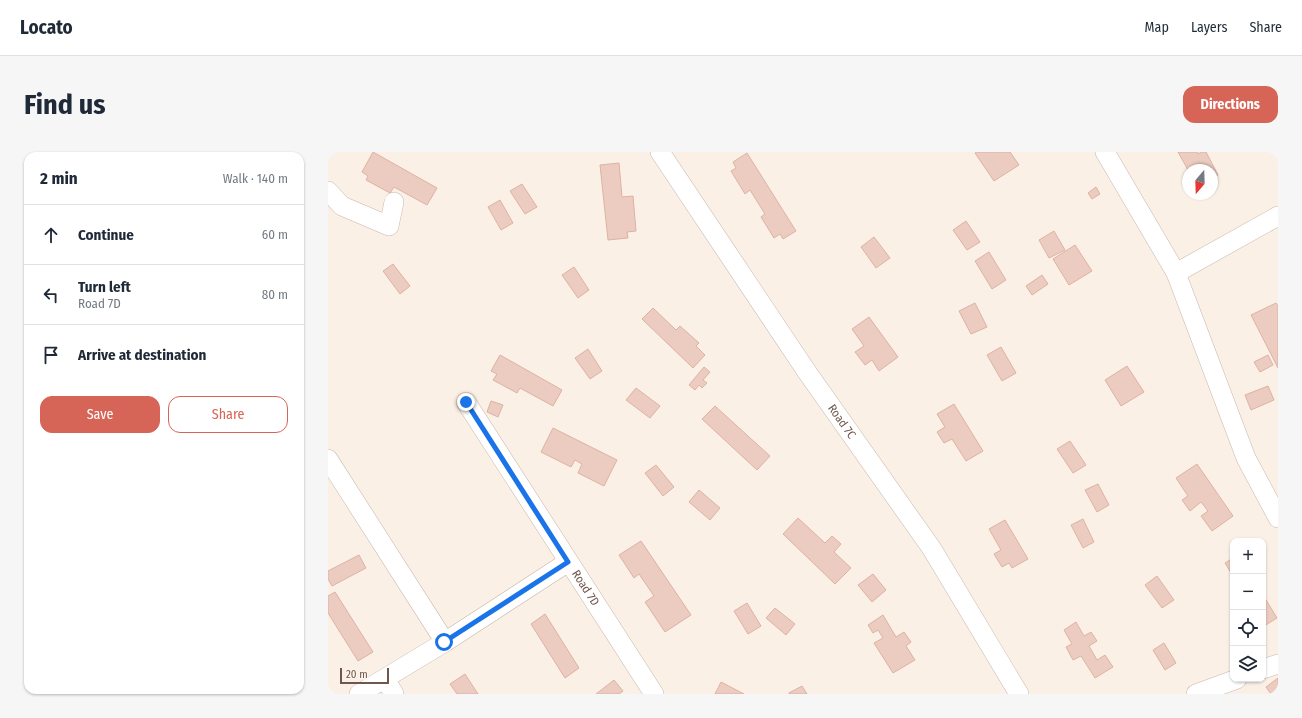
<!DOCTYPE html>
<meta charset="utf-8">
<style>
body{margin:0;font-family:"Fira Sans Condensed",sans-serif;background:#f6f6f7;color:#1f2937}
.controls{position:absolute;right:12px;bottom:12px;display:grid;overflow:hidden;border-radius:8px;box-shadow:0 1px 3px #0004}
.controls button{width:36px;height:36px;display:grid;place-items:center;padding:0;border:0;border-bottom:1px solid #e0e1e3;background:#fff;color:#1f2937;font:20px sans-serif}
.compass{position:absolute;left:854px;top:12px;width:36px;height:36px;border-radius:50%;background:#fff;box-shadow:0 1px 3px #0004;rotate:199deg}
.scale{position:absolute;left:12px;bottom:10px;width:49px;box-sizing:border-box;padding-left:4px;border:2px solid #70564d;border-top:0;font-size:11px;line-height:14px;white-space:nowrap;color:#70564d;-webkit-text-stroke:3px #fdf4eb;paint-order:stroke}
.stop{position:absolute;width:12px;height:12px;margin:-9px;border:3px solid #1a73e8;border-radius:50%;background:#fff}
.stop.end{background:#1a73e8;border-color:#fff;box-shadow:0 1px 4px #0008}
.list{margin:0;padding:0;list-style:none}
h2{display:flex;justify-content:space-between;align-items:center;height:52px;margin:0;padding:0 16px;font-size:17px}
h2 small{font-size:13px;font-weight:400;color:#747a83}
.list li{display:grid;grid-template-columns:26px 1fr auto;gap:12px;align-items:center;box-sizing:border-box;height:60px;padding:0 16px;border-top:1px solid #e0e1e3}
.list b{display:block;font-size:15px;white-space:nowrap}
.list p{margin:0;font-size:13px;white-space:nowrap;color:#747a83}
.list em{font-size:13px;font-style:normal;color:#747a83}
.actions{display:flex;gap:8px;padding:12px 16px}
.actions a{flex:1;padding:9px 0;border:1px solid #d76557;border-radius:12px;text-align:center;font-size:14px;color:#d76557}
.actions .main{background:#d76557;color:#fff}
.icon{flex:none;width:22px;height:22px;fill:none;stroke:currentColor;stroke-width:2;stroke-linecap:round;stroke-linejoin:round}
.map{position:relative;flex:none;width:950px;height:542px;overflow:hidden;border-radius:12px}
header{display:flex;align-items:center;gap:24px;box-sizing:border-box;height:56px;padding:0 20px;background:#fff;border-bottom:1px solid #e0e1e3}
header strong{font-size:19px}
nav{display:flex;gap:22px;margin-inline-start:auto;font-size:14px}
.intro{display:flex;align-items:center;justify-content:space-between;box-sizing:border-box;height:96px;padding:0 24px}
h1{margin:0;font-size:28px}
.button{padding:10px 18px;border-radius:12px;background:#d76557;color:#fff;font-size:14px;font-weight:700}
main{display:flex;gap:24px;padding:0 24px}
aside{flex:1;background:#fff;border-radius:12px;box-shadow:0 1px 3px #0004}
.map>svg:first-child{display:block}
.building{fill:#ecccc0;stroke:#ddb2a2}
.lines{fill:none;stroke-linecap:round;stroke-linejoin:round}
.street-casing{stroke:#cab7ad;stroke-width:20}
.street{stroke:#fff;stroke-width:19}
.route{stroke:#1a73e8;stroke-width:5}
.labels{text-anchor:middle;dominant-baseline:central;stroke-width:3.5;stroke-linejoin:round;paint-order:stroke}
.street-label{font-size:12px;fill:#70564d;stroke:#fdf4eb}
</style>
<header>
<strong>Locato</strong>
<nav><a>Map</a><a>Layers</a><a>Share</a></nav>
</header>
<div class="intro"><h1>Find us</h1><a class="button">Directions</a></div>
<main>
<aside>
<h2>2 min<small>Walk · 140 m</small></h2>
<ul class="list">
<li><svg class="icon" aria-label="ahead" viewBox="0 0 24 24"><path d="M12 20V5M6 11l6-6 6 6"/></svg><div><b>Continue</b></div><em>60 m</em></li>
<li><svg class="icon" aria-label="left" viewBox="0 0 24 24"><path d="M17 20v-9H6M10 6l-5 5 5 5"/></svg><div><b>Turn left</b><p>Road 7D</p></div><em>80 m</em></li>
<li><svg class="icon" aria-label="arrive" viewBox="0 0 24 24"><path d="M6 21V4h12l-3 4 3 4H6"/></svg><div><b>Arrive at destination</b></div></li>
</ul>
<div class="actions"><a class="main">Save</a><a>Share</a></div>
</aside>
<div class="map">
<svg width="950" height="542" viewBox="0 0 950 542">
<rect width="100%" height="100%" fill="#faf0e6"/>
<path class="building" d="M45 0 109 36 99 53 66 35 62 41 38 28 40 24 34 20Z
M649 0H682L691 13 666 29 647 1Z
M850 0H869L870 2 873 0H878L890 23 884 26V18H860Z
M419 1 468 79 455 87 452 82 446 86 433 65 437 62 422 38 417 42 403 19 408 16 405 10Z
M291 11 294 45 305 44 308 79 299 80 300 86 280 88 272 13Z
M194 32 209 55 197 62 182 39Z
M768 35 772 42 764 47 760 41Z
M172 48 185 71 173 78 160 55Z
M638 69 652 90 639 98 625 78Z
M726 79 737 98 721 106 711 88Z
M546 85 562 106 548 116 533 95Z
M747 93 764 119 741 133 725 107Z
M661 100 678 128 664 137 647 109Z
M65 112 82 134 72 142 55 119Z
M246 115 261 138 250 146 234 123Z
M714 123 720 132 704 143 698 134Z
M647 151 659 175 643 182 631 159Z
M948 151 950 154V216L923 163Z
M325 156 348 178 352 174 371 191 368 194 377 203 365 216 314 167Z
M541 165 570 205 551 219 544 208 537 213 527 200 536 194 524 177Z
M673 195 688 221 674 229 659 203Z
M260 197 274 219 262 227 247 206Z
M172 203 234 238 225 254 192 236 189 241 165 228 169 222 163 219Z
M940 203 945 213 932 220 926 210Z
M799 214 816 240 793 254 777 228Z
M376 215 382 220 375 228 379 231 374 236 371 233 367 238 361 233Z
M940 234 946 248 923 258 917 243Z
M308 236 332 254 322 266 298 248Z
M163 249 175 253 170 265 159 260Z
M626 252 655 299 638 309 624 287 616 291 609 280 617 275 609 262Z
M387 254 442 304 429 318 374 267Z
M225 276 289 308 276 334 250 321 254 312 247 308 243 315 213 300Z
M742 289 758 313 745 321 729 297Z
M869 312 905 364 884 379 873 364 880 359 873 350 862 359 854 348 860 344 848 326Z
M328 313 346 335 335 344 317 321Z
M770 332 781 353 769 360 757 338Z
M371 338 392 356 382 368 361 350Z
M470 366 497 391 504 384 513 392 506 400 523 416 507 432 455 382Z
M755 367 766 390 755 396 743 373Z
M677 368 700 407 684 416 681 411 674 415 666 402 673 398 661 377Z
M313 389 363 463 337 480 317 450 326 444 311 422 306 426 291 403Z
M31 403 38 416 4 434 0 427V419Z
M905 406V424L897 411Z
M545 422 558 438 544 450 530 433Z
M829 424 846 448 834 456 817 433Z
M7 440 45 500 30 509 0 461V444Z
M935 443 949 466 936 474 935 473Z
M419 451 433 474 420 482 406 459Z
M447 456 467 472 458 483 438 466Z
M217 462 251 516 237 526 203 472Z
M555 463 568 485 576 480 583 490 578 494 587 508 565 521 546 491 555 486 550 478 545 481 540 473Z
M748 470 756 484 763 480 769 489 761 494 769 508 777 503 785 515 767 526 753 504 745 508 738 495 744 492 736 478Z
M836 491 848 511 837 518 825 498Z
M137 522 150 542H129L122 532Z
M950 526V542H943L938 535Z
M286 528 295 539 291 542H268Z
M393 530 416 542H387Z
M474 534 479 542H461V541Z"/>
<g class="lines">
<g class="street-casing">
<g id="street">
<path id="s1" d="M332 0 479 220 604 397 691 542"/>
<path d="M777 0 848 121 918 306 950 366"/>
<path d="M0 39 14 54 61 74 66 50"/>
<path d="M848 121 950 64"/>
<path id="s2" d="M138 250 326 542"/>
<path d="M0 307 117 490"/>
<path d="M935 517 950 512"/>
<path d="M57 527 66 542"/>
<path d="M31 542 117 490 240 410"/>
<path d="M868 542 909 527"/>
</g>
</g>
<use href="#street" class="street"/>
</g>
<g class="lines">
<path class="route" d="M116 490 240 410 138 250"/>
</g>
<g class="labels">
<g class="street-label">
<text stroke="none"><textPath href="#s1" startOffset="325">Road 7C</textPath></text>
<text stroke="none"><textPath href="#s2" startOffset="221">Road 7D</textPath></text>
</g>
</g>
</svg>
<div class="controls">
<button>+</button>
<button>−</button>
<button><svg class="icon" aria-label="locate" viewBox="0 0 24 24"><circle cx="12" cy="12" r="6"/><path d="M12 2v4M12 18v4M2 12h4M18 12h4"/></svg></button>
<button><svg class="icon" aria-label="layers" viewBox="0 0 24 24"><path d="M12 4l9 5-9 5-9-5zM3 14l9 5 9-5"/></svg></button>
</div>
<svg class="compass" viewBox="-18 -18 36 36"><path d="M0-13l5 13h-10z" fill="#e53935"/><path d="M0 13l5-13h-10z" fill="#747a83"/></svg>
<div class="scale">20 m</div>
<div class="stop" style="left:116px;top:490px"></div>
<div class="stop end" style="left:138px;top:250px"></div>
</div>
</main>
